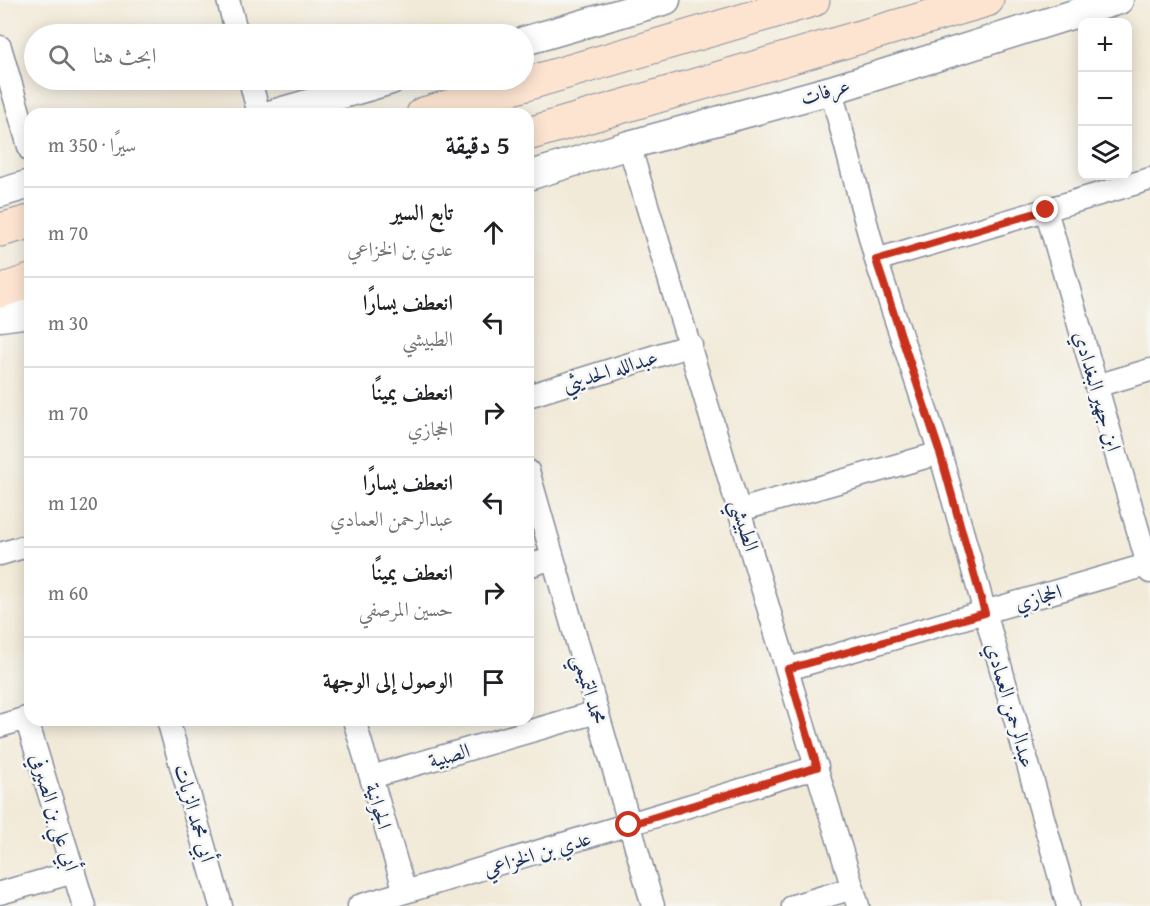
<!DOCTYPE html>
<html lang="ar">
<meta charset="utf-8">
<style>
body{margin:0;font-family:"Gentium Book Plus",Amiri,serif;background:#f6f6f6;color:#202124;direction:rtl}
.controls{position:absolute;right:18px;top:18px;display:grid;overflow:hidden;border-radius:12px;box-shadow:0 3px 15px #0003}
.controls button{width:54px;height:54px;display:grid;place-items:center;padding:0;border:0;border-bottom:2px solid #e0e0e0;background:#fff;color:#202124;font:30px sans-serif}
.stop{position:absolute;width:18px;height:18px;margin:-14px;border:4px solid #c8321e;border-radius:50%;background:#fff}
.stop.end{background:#c8321e;border-color:#fff;box-shadow:0 2px 6px #0008}
.list{margin:0;padding:0;list-style:none}
h2{display:flex;justify-content:space-between;align-items:center;height:78px;margin:0;padding:0 24px;font-size:26px}
h2 small{font-size:20px;font-weight:400;color:#757577}
.list li{display:grid;grid-template-columns:39px 1fr auto;gap:18px;align-items:center;box-sizing:border-box;height:90px;padding:0 24px;border-top:2px solid #e0e0e0}
.list b{display:block;font-size:22px;white-space:nowrap}
.list p{margin:0;font-size:20px;white-space:nowrap;color:#757577}
.list em{font-size:20px;font-style:normal;color:#757577}
.icon{flex:none;width:33px;height:33px;fill:none;stroke:currentColor;stroke-width:2;stroke-linecap:round;stroke-linejoin:round}
.map{position:relative;flex:none;width:1150px;height:906px;overflow:hidden;direction:ltr}
.search{position:absolute;background:#fff;box-shadow:0 3px 15px #0003;left:24px;top:24px;width:510px;height:66px;display:flex;align-items:center;gap:15px;box-sizing:border-box;padding:0 21px;border-radius:33px;color:#757577;font-size:22px}
.panel{position:absolute;background:#fff;box-shadow:0 3px 15px #0003;left:24px;top:108px;width:510px;height:618px;border-radius:18px;direction:rtl}
.map>svg:first-child{display:block}
.lines{fill:none;stroke-linecap:round;stroke-linejoin:round}
.minor-casing{stroke:#868c9b;stroke-width:25}
.tertiary-casing{stroke:#868c9b;stroke-width:31}
.secondary-casing{stroke:#868c9b;stroke-width:35}
.minor{stroke:#fff;stroke-width:22}
.tertiary{stroke:#fff;stroke-width:28}
.secondary{stroke:#fde4d1;stroke-width:33}
.route{stroke:#c8321e;stroke-width:8}
.labels{text-anchor:middle;dominant-baseline:central;stroke-width:5;stroke-linejoin:round;paint-order:stroke}
.street-label{font-size:21px;fill:#1b2f5e;stroke:#f6f6f2}
</style>
<div class="map">
<svg width="1150" height="906" viewBox="0 0 1150 906">
<rect width="100%" height="100%" fill="#f6f6f2"/>
<filter id="ink" filterUnits="userSpaceOnUse"><feTurbulence type="fractalNoise" baseFrequency=".0167" numOctaves="2"/><feDisplacementMap in="SourceGraphic" scale="12" xChannelSelector="R" yChannelSelector="G"/><feConvolveMatrix kernelMatrix="1 2 1 2 8 2 1 2 1" color-interpolation-filters="sRGB"/></filter>
<filter id="wash" filterUnits="userSpaceOnUse"><feTurbulence type="fractalNoise" baseFrequency=".008" numOctaves="4" result="noise"/><feDisplacementMap in="SourceGraphic" scale="24" xChannelSelector="R" yChannelSelector="G"/><feGaussianBlur stdDeviation="1.35" result="paint"/><feColorMatrix in="noise" values="0 0 0 0 0 0 0 0 0 0 0 0 0 0 0 0 0 1.4 0 .05"/><feComposite in="paint" operator="in"/></filter>
<g filter="url(#wash)">
<rect width="100%" height="100%" fill="#f2ead8"/>
</g>
<g filter="url(#ink)">
<g class="lines">
<g class="minor-casing">
<path id="minor" d="M228 0 237 34
M0 47 30 150
M250 80 259 114
M831 90 876 260 940 453 1068 906
M629 145 858 906
M1046 210 1150 572
M876 260 1150 179
M1096 386 1150 370
M528 396 691 345
M528 471 653 906
M740 510 940 453
M0 554 30 545
M528 566 553 558
M788 669 1150 564
M26 718 84 906
M168 720 221 906
M354 720 405 892
M0 726 30 717
M371 777 597 712
M0 893 74 872
M359 906 817 767
M793 906 853 888"/>
</g>
<g class="tertiary-casing">
<path id="tertiary" d="M524 41 666 0
M273 114 391 80
M528 176 629 145 831 90 1119 0
M0 193 30 184
M0 317 30 313"/>
</g>
<g class="secondary-casing">
<path id="secondary" d="M423 114 813 0
M528 134 987 0
M0 230 30 222
M0 291 30 281"/>
</g>
<use href="#minor" class="minor"/>
<use href="#tertiary" class="tertiary"/>
<use href="#secondary" class="secondary"/>
</g>
</g>
<g class="lines" filter="url(#ink)">
<path class="route" d="M629 825 817 767 788 669 985 613 940 453 876 260 1046 210"/>
</g>
<g class="labels">
<g class="street-label">
<text transform="translate(825 91) rotate(-16)">عرفات</text>
<text transform="translate(610 370) rotate(-17)">عبدالله الحديثي</text>
<text transform="translate(1098 391) rotate(74)">ابن جهير البغدادي</text>
<text transform="translate(745 525) rotate(73)">الطبيشي</text>
<text transform="translate(1038 597) rotate(-16)">الحجازي</text>
<text transform="translate(590 689) rotate(74)">محمد التميمي</text>
<text transform="translate(1011 705) rotate(74)">عبدالرحمن العمادي</text>
<text transform="translate(449 755) rotate(-16)">الصبية</text>
<text transform="translate(379 806) rotate(74)">الجوانية</text>
<text transform="translate(55 812) rotate(73)">أبي علي بن الصيرفي</text>
<text transform="translate(195 813) rotate(74)">أبي محمد الزيات</text>
<text transform="translate(537 853) rotate(-17)">عدي بن الخزاعي</text>
</g>
</g>
</svg>
<div class="controls">
<button>+</button>
<button>−</button>
<button><svg class="icon" aria-label="layers" viewBox="0 0 24 24"><path d="M12 4l9 5-9 5-9-5zM3 14l9 5 9-5"/></svg></button>
</div>
<div class="stop" style="left:629px;top:825px"></div>
<div class="stop end" style="left:1046px;top:210px"></div>
<div class="search"><svg class="icon" aria-label="search" viewBox="0 0 24 24"><circle cx="10" cy="10" r="6"/><path d="M15 15l6 6"/></svg>ابحث هنا</div>
<section class="panel">
<h2>5 دقيقة<small>سيرًا · 350 m</small></h2>
<ul class="list">
<li><svg class="icon" aria-label="ahead" viewBox="0 0 24 24"><path d="M12 20V5M6 11l6-6 6 6"/></svg><div><b>تابع السير</b><p>عدي بن الخزاعي</p></div><em>70 m</em></li>
<li><svg class="icon" aria-label="left" viewBox="0 0 24 24"><path d="M17 20v-9H6M10 6l-5 5 5 5"/></svg><div><b>انعطف يسارًا</b><p>الطبيشي</p></div><em>30 m</em></li>
<li><svg class="icon" aria-label="right" viewBox="0 0 24 24"><path d="M7 20v-9h11M14 6l5 5-5 5"/></svg><div><b>انعطف يمينًا</b><p>الحجازي</p></div><em>70 m</em></li>
<li><svg class="icon" aria-label="left" viewBox="0 0 24 24"><path d="M17 20v-9H6M10 6l-5 5 5 5"/></svg><div><b>انعطف يسارًا</b><p>عبدالرحمن العمادي</p></div><em>120 m</em></li>
<li><svg class="icon" aria-label="right" viewBox="0 0 24 24"><path d="M7 20v-9h11M14 6l5 5-5 5"/></svg><div><b>انعطف يمينًا</b><p>حسين المرصفي</p></div><em>60 m</em></li>
<li><svg class="icon" aria-label="arrive" viewBox="0 0 24 24"><path d="M6 21V4h12l-3 4 3 4H6"/></svg><div><b>الوصول إلى الوجهة</b></div></li>
</ul>
</section>
</div>
